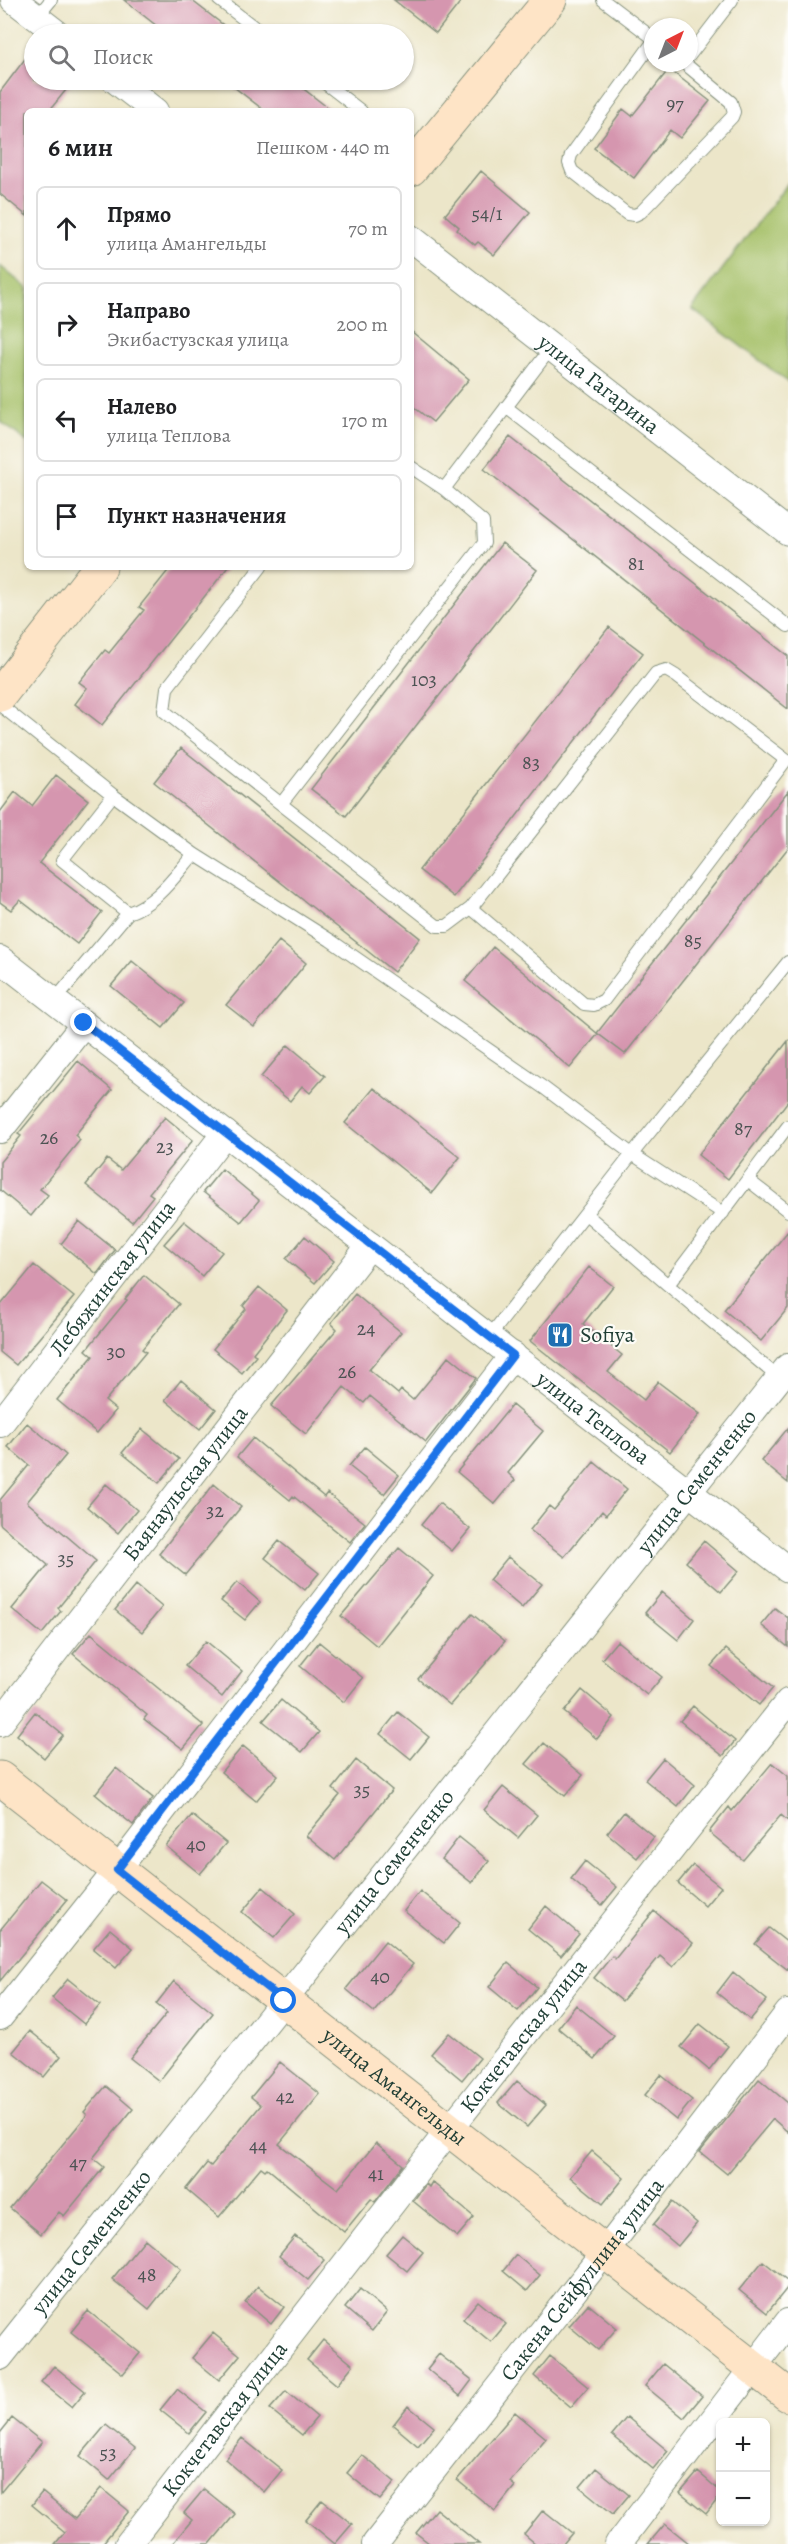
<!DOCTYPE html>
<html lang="ru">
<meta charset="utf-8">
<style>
body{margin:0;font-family:Alegreya,serif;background:#f6f6f6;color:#202124}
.controls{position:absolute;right:18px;bottom:18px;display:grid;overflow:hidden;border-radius:9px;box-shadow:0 2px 4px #0004}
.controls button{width:54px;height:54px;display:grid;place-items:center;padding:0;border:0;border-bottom:2px solid #e0e0e0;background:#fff;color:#202124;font:30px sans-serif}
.compass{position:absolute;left:644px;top:18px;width:54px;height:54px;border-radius:50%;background:#fff;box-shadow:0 2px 4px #0004;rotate:42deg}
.stop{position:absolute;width:18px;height:18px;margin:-14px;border:4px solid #1a73e8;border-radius:50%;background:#fff}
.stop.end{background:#1a73e8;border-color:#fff;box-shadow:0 2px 6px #0008}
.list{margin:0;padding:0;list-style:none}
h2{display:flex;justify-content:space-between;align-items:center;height:78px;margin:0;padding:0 24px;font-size:26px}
h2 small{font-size:20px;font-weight:400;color:#757577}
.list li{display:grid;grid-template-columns:39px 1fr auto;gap:18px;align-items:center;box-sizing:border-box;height:84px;margin:0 12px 12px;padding:0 12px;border:2px solid #e0e0e0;border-radius:9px}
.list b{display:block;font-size:22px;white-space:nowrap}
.list p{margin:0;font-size:20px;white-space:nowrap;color:#757577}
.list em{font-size:20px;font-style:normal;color:#757577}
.icon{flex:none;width:33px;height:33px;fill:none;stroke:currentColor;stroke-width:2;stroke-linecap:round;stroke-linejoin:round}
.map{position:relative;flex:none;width:788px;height:2544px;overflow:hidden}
.search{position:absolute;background:#fff;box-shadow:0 2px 4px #0004;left:24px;top:24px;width:390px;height:66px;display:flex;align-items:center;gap:15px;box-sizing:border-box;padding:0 21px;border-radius:33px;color:#757577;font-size:22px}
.panel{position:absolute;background:#fff;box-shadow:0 2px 4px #0004;left:24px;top:108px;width:390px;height:462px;border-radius:9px}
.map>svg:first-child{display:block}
.grass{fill:#a5c067;stroke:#627e4e;stroke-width:1.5}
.building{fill:#d596af}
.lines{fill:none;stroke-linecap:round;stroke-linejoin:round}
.lane-casing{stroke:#86927e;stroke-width:14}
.street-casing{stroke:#86927e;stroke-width:28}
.secondary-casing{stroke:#86927e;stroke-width:35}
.lane{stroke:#fff;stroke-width:12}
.street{stroke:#fff;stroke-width:26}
.secondary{stroke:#fee4c6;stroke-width:33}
.route{stroke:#1a73e8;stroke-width:8}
.labels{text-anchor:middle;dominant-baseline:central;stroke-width:4.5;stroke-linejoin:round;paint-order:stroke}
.number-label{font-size:20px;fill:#4c5353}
.street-label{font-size:22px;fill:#1f3d34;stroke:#fdfcf7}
.poi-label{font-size:22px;fill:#1f3d34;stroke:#fdfcf7;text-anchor:start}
</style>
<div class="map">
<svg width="788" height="2544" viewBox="0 0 788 2544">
<rect width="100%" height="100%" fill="#fdfcf7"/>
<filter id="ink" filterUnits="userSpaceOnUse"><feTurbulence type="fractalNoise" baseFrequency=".0167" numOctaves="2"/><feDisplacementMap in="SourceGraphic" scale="12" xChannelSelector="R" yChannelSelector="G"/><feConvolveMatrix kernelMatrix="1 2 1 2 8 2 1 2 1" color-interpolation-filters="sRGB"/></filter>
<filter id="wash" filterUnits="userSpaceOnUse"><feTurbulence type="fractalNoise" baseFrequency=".008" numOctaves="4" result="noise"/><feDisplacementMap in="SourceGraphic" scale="24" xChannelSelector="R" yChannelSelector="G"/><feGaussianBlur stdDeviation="1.35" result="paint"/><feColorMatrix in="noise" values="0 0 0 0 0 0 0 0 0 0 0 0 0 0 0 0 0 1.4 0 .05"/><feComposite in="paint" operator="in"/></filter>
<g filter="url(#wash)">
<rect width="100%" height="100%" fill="#ece6c9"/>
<path class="grass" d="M788 183V382L692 309Z
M0 266 27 288V442L0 421Z"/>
<g id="blocks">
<path class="building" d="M124 0H191L235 34H167Z
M394 0H462L436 33Z
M34 47V80H74L49 111H27V216L0 194V92Z
M669 69 710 101 680 138 670 130 634 178 594 148 623 109 632 116Z
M225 80H292L332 111H265Z
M481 171 530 212 494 255 478 242 475 245 457 230 459 227 445 215Z
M411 331 469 379 433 422 411 405Z
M510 437 788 656V709L484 469Z
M502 543 537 570 346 816 311 789Z
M171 567H228L102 725 75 704 87 688 79 682 105 650 109 653 144 610 139 607Z
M609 627 643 653 454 897 419 870Z
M181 748 420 938 394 972 154 782Z
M56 775 88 800 39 863 102 912 77 944 20 900 11 910 0 902V812L15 792 32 806Z
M788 791V848L625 1054 597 1033Z
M279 941 306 963 254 1027 226 1005Z
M493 947 598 1034 570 1068 465 981Z
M132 961 184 1003 163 1028 111 986Z
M788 1041V1101L728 1179 698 1155Z
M288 1045 325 1076 310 1093 302 1086 290 1101 261 1077Z
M78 1061 112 1090 75 1135 80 1140 40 1189 48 1195 31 1216 0 1190V1162L21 1136 18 1134Z
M374 1088 460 1157 432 1193 345 1123Z
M165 1117 193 1140 149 1193 153 1196 132 1222 86 1185 107 1159 121 1170Z
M222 1169 259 1200 241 1222 203 1192Z
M79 1221 115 1250 97 1274 61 1244Z
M184 1221 222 1252 202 1276 164 1244Z
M788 1231V1308L761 1341 724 1310Z
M305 1236 334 1261 315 1283 286 1259Z
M34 1265 74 1297 16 1365 0 1352V1306Z
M589 1267 613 1286 583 1324 622 1355 608 1372 644 1400 658 1382 700 1414 670 1452 530 1341Z
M144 1275 179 1304 142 1349 146 1352 105 1401 116 1410 97 1433 57 1400 93 1356 86 1350 127 1300 125 1299Z
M259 1287 287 1310 253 1353 256 1356 242 1373 213 1349 246 1309 243 1306Z
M355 1294 401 1332 369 1370 398 1394 401 1390 413 1400 449 1356 476 1378 426 1442 370 1396 364 1403 344 1387 306 1434 271 1406 337 1329 331 1323Z
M181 1380 216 1409 200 1429 165 1400Z
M512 1405 543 1431 508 1473 515 1480 495 1504 457 1472Z
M27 1423 66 1455 27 1502 96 1561 58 1608 61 1611 42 1634 12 1609 48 1565 0 1524V1500L29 1465 8 1447Z
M788 1428V1483L761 1461Z
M142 1429 179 1459 159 1483 122 1453Z
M253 1438 324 1497 327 1493 365 1523 350 1542 293 1496 290 1500 237 1457Z
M365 1447 399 1475 384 1494 349 1466Z
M594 1462 627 1489 606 1515 602 1511 564 1557 530 1530 549 1506 554 1510Z
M106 1484 137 1510 118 1533 87 1507Z
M214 1484 241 1507 185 1575 159 1554Z
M439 1503 470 1529 452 1551 421 1525Z
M279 1541 319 1573 305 1590 265 1558Z
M704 1541 739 1571 721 1592 686 1562Z
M399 1548 433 1576 377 1646 341 1616Z
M508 1557 542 1584 522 1608 489 1580Z
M237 1582 260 1602 245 1620 221 1601Z
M136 1585 162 1607 142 1632 115 1610Z
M662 1592 694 1619 678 1640 645 1613Z
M775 1608 788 1618V1647L761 1625Z
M472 1614 505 1641 450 1705 418 1679Z
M91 1633 203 1725 183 1749 144 1719 147 1715 73 1654Z
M206 1641 242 1671 222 1697 185 1666Z
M617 1641 662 1677 647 1695 602 1659Z
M319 1642 363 1678 344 1702 300 1666Z
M726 1649 773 1688 759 1705 711 1666Z
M582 1690 614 1717 597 1739 564 1712Z
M281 1700 319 1732 302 1752 263 1721Z
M693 1706 735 1741 723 1756 680 1721Z
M35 1712 63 1735 44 1758 17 1735Z
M398 1712 429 1737 411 1759 380 1734Z
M544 1743 583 1775 565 1796 526 1764Z
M243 1746 278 1775 256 1801 221 1772Z
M663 1758 695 1785 678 1807 645 1780Z
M356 1760 392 1790 335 1860 306 1836 340 1795 333 1789Z
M772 1763 788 1776V1821L781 1815 743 1860 709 1832 729 1807 732 1811Z
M116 1768 153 1798 133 1825 95 1794Z
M503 1787 537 1815 518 1838 484 1810Z
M624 1812 654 1837 637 1858 607 1833Z
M192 1815 226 1843 200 1874 166 1846Z
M459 1837 489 1861 472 1883 442 1859Z
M585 1861 617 1887 602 1905 571 1879Z
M693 1865 721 1887 705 1906 678 1883Z
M41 1880 67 1900 0 1981V1930Z
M263 1887 295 1914 274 1938 242 1912Z
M420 1891 460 1923 444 1943 404 1911Z
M546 1906 579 1934 561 1956 528 1929Z
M654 1911 693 1943 673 1967 660 1956 622 2001 594 1978 612 1956 615 1959Z
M769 1928 788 1943V1970L755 1944Z
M110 1929 133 1948 116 1968 93 1949Z
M385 1941 413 1964 374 2012 346 1989Z
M508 1963 537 1987 518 2011 489 1987Z
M733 1972 767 2000 750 2020 717 1993Z
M68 1979 100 2005 84 2024 52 1998Z
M174 1981 213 2013 159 2081 130 2058 167 2013 156 2004Z
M576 2005 614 2036 595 2059 558 2028Z
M700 2024 728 2046 709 2070 681 2047Z
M30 2031 61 2056 44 2077 13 2052Z
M449 2033 480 2058 462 2080 431 2054Z
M280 2062 320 2094 279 2144 338 2189 376 2143 403 2165 375 2202 371 2199 344 2232 267 2168 265 2170 261 2167 219 2217 186 2189 207 2163 211 2166 261 2105 251 2097Z
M661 2075 692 2100 676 2120 645 2095Z
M759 2079 788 2103V2132L773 2119 727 2174 700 2152Z
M517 2081 546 2105 527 2127 498 2103Z
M106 2086 133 2109 93 2158 104 2167 64 2216 59 2212 41 2234 10 2208 87 2115 84 2112Z
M592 2151 624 2178 603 2204 570 2177Z
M432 2182 474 2217 457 2237 413 2201 426 2184 429 2187Z
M672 2202 697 2223 678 2246 653 2225Z
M402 2235 423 2252 407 2271 386 2254Z
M295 2236 325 2260 308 2280 279 2256Z
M145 2239 181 2269 149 2309 112 2279Z
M516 2255 540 2275 527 2291 503 2271Z
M763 2261 788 2281V2287L767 2313 739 2290Z
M258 2286 284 2307 271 2324 245 2302Z
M360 2289 387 2312 372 2331 345 2308Z
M478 2301 506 2324 491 2342 463 2319Z
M588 2304 617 2328 598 2350 569 2326Z
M88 2311 140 2353 123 2374 71 2332Z
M213 2333 240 2355 219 2380 192 2358Z
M323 2340 353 2365 337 2385 307 2360Z
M439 2354 472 2380 460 2396 427 2369Z
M550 2356 588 2387 571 2407 534 2376Z
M663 2364 702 2396 684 2418 645 2386Z
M54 2366 85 2391 72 2407 41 2382Z
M177 2389 206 2412 189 2433 160 2410Z
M286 2391 317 2417 302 2435 270 2409Z
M408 2406 434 2427 418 2446 393 2425Z
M515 2412 546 2438 510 2482 515 2486 495 2511 457 2480Z
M627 2417 668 2451 653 2469 612 2435Z
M12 2418 42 2442 0 2493V2433Z
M106 2425 135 2448 109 2480 80 2456Z
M242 2438 282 2470 264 2492 225 2459Z
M362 2455 395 2482 380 2500 347 2473Z
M596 2468 629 2495 613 2514 580 2487Z
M698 2472 720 2491V2496L706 2514 680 2493Z
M101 2488 129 2511 102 2544H55L65 2532 32 2505 42 2492 75 2519Z
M204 2489 235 2514 210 2544H172L192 2520 184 2513Z
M322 2500 352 2524 335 2544 306 2520Z
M436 2509 479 2544H430L416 2533Z
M543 2510 572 2533 563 2544H536L524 2534Z
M665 2524 690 2544H648Z"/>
</g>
</g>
<g filter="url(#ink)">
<use href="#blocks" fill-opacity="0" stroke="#86927e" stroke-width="1.5"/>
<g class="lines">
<g class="lane-casing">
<path id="lane" d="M219 0 263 34
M603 0 653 38
M37 17 51 0
M653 42 571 155 569 163 572 171 627 214 635 215 641 212 732 117 734 112 731 102 684 63
M689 56 732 0
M321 80 361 111
M506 407 788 626
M444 489 551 348
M261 567 167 688 164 711 281 804 484 543 483 522 444 489 411 467
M0 705 113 795 194 854 330 940 544 1088 632 1154 723 1213
M113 795 62 860 128 913
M281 804 437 926H447L471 908 656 673 666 670 676 676 786 760 604 1000 594 1005 584 1004 471 908
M54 1001 128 913C157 903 174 877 194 854
M748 1180 788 1211
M586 1214 668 1285
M489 1337 632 1154 788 962
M779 1378 668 1285 788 1126"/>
</g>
<g class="street-casing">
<g id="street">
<path d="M14 0 58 34"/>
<path d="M115 80 155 111"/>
<path id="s1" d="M411 238 788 532"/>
<path id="s2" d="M0 959 788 1569"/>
<path d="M0 1130 84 1024"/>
<path id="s3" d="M0 1424 225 1133"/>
<path id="s4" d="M0 1723 370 1245"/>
<path d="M0 2017 117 1870 513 1355"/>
<path id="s5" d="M0 2357 788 1367"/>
<path id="s6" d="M128 2544 449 2130 788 1702"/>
<path id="s7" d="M375 2544 604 2253 788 2013"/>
<path d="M618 2544 788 2322"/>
</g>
</g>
<g class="secondary-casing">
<g id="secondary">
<path d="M411 169 550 0"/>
<path d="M0 695 100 567"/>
<path id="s8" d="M0 1778 788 2395"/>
</g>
</g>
<use href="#lane" class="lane"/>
<use href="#street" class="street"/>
<use href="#secondary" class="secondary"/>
</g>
</g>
<g class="lines" filter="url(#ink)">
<path class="route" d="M84 1023 513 1355 117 1870 284 2001"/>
</g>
<defs>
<g id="restaurant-square" transform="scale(1.35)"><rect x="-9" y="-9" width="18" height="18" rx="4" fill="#1f6fb2" stroke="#fdfcf7"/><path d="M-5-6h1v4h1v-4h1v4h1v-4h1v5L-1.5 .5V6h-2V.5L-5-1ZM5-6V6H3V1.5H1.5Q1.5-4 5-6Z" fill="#fff"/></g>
</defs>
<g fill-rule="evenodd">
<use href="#restaurant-square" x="560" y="1335"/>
</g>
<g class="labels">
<g class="number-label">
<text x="675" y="103">97</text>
<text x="487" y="213">54/1</text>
<text x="636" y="563">81</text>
<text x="424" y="679">103</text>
<text x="531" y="762">83</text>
<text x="693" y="940">85</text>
<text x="743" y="1128">87</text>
<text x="49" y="1137">26</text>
<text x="165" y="1146">23</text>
<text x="366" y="1328">24</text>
<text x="116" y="1351">30</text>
<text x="347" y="1371">26</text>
<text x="215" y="1510">32</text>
<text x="66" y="1558">35</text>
<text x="362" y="1789">35</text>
<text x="196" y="1844">40</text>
<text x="380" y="1976">40</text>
<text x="285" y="2096">42</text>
<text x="258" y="2145">44</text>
<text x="78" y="2162">47</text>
<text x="376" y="2173">41</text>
<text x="147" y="2274">48</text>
<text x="108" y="2452">53</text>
</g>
<g class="street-label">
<text stroke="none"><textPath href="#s1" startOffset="238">улица Гагарина</textPath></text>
<text stroke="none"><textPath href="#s3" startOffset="184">Лебяжинская улица</textPath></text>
<text stroke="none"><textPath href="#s2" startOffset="750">улица Теплова</textPath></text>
<text stroke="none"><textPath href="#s5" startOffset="1119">улица Семенченко</textPath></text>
<text stroke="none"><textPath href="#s4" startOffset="303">Баянаульская улица</textPath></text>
<text stroke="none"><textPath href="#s5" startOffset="633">улица Семенченко</textPath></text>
<text stroke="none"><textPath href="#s6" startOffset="644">Кокчетавская улица</textPath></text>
<text stroke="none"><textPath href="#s8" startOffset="501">улица Амангельды</textPath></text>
<text stroke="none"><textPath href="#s5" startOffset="147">улица Семенченко</textPath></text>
<text stroke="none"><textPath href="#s7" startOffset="336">Сакена Сейфуллина улица</textPath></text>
<text stroke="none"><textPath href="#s6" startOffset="158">Кокчетавская улица</textPath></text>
</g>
<g class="poi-label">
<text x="580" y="1335">Sofiya</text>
</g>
</g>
</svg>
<div class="controls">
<button>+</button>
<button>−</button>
</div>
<svg class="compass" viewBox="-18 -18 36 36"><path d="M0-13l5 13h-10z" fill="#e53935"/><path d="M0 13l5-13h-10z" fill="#757577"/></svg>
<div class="stop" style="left:284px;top:2001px"></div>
<div class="stop end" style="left:84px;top:1023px"></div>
<div class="search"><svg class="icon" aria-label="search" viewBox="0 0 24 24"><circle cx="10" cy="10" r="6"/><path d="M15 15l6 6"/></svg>Поиск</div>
<section class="panel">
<h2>6 мин<small>Пешком · 440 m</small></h2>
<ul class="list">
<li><svg class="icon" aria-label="ahead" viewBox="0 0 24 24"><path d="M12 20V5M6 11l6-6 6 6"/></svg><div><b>Прямо</b><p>улица Амангельды</p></div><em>70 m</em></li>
<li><svg class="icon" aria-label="right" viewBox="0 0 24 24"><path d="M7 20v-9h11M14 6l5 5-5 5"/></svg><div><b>Направо</b><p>Экибастузская улица</p></div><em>200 m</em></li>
<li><svg class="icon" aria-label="left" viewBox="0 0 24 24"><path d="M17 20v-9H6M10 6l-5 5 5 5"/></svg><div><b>Налево</b><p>улица Теплова</p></div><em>170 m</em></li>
<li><svg class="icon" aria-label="arrive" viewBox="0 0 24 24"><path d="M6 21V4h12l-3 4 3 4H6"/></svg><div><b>Пункт назначения</b></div></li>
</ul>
</section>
</div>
